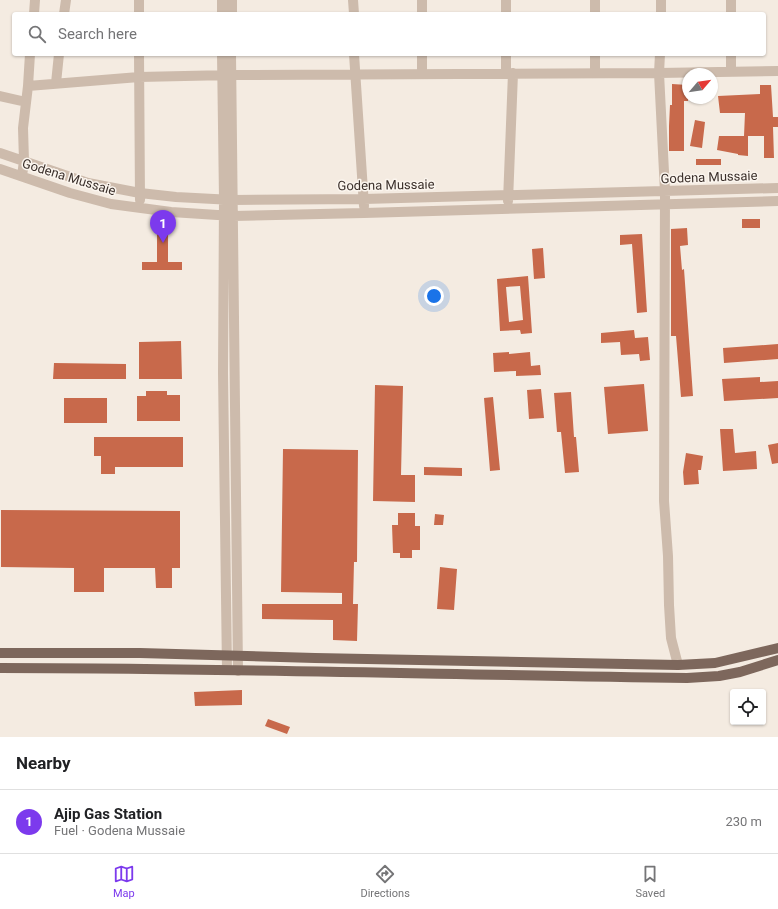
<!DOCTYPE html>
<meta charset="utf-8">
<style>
body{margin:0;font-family:Roboto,sans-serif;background:#f2f2f2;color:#202124}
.controls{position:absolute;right:12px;bottom:12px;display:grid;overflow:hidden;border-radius:4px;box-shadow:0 1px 3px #0004}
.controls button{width:36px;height:36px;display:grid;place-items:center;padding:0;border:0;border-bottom:1px solid #e0e0e0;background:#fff;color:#202124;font:20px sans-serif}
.compass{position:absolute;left:682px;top:68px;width:36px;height:36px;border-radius:50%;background:#fff;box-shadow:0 1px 3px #0004;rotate:61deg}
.you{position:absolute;left:434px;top:296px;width:14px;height:14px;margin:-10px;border:3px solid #fff;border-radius:50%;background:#1a73e8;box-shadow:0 0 0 6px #1a73e833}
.badge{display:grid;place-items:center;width:26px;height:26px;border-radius:50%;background:#7c3aed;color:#fff;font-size:13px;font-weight:700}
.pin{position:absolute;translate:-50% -33px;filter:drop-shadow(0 1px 2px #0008)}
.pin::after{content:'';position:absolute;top:21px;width:14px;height:12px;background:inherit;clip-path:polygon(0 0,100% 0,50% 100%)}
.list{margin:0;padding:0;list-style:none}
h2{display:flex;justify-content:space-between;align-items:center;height:52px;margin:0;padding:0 16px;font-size:17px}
h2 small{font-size:13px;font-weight:400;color:#757577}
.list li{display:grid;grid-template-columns:26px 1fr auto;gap:12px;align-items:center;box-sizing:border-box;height:64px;padding:0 16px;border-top:1px solid #e0e0e0}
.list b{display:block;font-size:15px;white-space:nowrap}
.list p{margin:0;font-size:13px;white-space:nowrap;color:#757577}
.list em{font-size:13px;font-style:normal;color:#757577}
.icon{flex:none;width:22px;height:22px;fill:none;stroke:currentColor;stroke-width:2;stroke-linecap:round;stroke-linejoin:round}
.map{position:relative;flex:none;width:778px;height:737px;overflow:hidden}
.search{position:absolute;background:#fff;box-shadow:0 1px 3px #0004;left:12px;right:12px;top:12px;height:44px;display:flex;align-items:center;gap:10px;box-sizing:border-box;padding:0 14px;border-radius:4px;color:#757577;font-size:15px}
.sheet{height:116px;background:#fff}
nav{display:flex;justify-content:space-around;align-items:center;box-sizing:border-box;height:56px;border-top:1px solid #e0e0e0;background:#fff;font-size:11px;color:#757577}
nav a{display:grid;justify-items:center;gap:2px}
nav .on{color:#7c3aed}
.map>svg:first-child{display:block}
.building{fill:#c8694b;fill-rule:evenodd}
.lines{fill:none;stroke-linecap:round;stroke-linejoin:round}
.minor{stroke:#cdbbac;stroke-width:10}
.major{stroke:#7d675c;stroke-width:10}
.labels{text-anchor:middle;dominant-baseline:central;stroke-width:3;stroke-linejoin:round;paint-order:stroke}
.street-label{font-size:13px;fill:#3b302b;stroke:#fbf5ee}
</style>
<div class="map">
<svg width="778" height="737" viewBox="0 0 778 737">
<rect width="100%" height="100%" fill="#f4ebe1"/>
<path class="building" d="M672 84 688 85V101H684V151H669V126L670 105H672Z
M760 85H771L773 117H778V127H773L774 158H764V136H748V156L738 155V154L717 150 719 136H744L745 113H720L718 96 760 94Z
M695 120 705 122 702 148 690 146Z
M696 159H721V165H696Z
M742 219H760V228H742Z
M687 228 688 245 680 246 682 270 684 269 693 396 681 397 676 336H671V229Z
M157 234H168V262H182V270H142V262H157Z
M642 234 647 312 637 313 632 244 620 245V235Z
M543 248 545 278 534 279 532 249Z
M528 276 532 333 521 334 520 330 500 331 497 279ZM520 286 523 320 509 322 506 287Z
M634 330 635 338 648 337 650 360 640 361 639 354 621 355 620 342 601 343V333Z
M181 341 182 379H139V342Z
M778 344V359L724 363 723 348Z
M509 352V354L530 352 531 366 540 365 541 375 516 376V371L494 372 493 353Z
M54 363 126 364V379H53Z
M760 377V382L778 381V398L724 401 722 379Z
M644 384 648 431 608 434 604 387Z
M375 385 403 386 401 475H415V502L373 501Z
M541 389 544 418 529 419 527 390Z
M146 391H167V395H180V421H137V396H146Z
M571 392 574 437H576L579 472 565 473 561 432H557L554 393Z
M493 397 500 470 490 471 484 398Z
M64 398H107V423H64Z
M720 429H733L735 453 756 451 757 469 723 471Z
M94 437H183V467H115V474H101V456H94Z
M778 443V463L772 464 768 445Z
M283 449 358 450 357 562H354L353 604H358L357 641 333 640V620L262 619V604H342V593L281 592Z
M686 453 703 456 701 470H698L699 484 684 485 683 472Z
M424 467 462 468V476L424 475Z
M1 510 180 511V568H172V588H156L155 568H104V592H74V568L1 567Z
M398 513H415V526H420V550H412V558H400V553H393L392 525H398Z
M435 514 444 515 443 525H434Z
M440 567 457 569 454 610 437 609Z
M242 690V705L195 706 194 692Z
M268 719 290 727 287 734 265 726Z"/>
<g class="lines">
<path class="minor" d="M139 0V14
M353 0 354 14
M422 0V14
M506 0V14
M595 0V14
M731 0V14
M34 14 35 0
M64 14 66 0
M222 14V0
M232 14V0
M661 14V0
M139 54 140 200
M222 54 224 199 223 373 227 670
M231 54 238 671
M354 54 364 206
M422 54V73
M506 54V73
M595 54V73
M660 54 659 73 665 192 664 501 668 556 669 605 671 638 678 665
M731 54V72
M56 83 59 54
M28 86 139 77 230 75 659 73 778 71
M0 96 26 102
M0 153 88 183 140 193 176 197 233 200 364 199 778 188
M0 169 70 193 111 204 171 212 233 216 364 213 778 201
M22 176 24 161 23 128 28 86 30 54
M508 201 513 73"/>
<path class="major" d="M0 653H140L315 658 678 665 715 663 778 648
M0 668C229 668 458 675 687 678L719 676 740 672 778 660"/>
</g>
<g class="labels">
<g class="street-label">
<text transform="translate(69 177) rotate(17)">Godena Mussaie</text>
<text transform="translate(709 177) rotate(-2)">Godena Mussaie</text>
<text transform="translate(386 185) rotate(-1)">Godena Mussaie</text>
</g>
</g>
</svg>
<div class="controls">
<button><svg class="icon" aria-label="locate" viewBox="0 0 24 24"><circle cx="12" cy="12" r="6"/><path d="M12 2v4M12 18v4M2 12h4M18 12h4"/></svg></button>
</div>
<svg class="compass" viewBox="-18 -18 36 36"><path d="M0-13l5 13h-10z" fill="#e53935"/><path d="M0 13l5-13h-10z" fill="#757577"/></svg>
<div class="you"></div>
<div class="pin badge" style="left:163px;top:243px">1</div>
<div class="search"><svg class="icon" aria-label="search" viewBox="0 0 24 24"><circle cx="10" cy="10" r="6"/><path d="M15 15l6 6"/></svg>Search here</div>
</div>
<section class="sheet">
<h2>Nearby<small></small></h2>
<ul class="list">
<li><span class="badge">1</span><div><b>Ajip Gas Station</b><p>Fuel · Godena Mussaie</p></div><em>230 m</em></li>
</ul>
</section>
<nav>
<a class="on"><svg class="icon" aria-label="map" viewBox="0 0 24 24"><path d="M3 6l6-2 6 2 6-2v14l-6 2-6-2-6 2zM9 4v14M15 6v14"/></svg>Map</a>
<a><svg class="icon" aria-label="directions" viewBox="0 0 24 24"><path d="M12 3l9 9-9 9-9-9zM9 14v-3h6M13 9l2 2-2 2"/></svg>Directions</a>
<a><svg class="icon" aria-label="saved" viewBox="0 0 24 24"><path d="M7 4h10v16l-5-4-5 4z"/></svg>Saved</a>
</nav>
